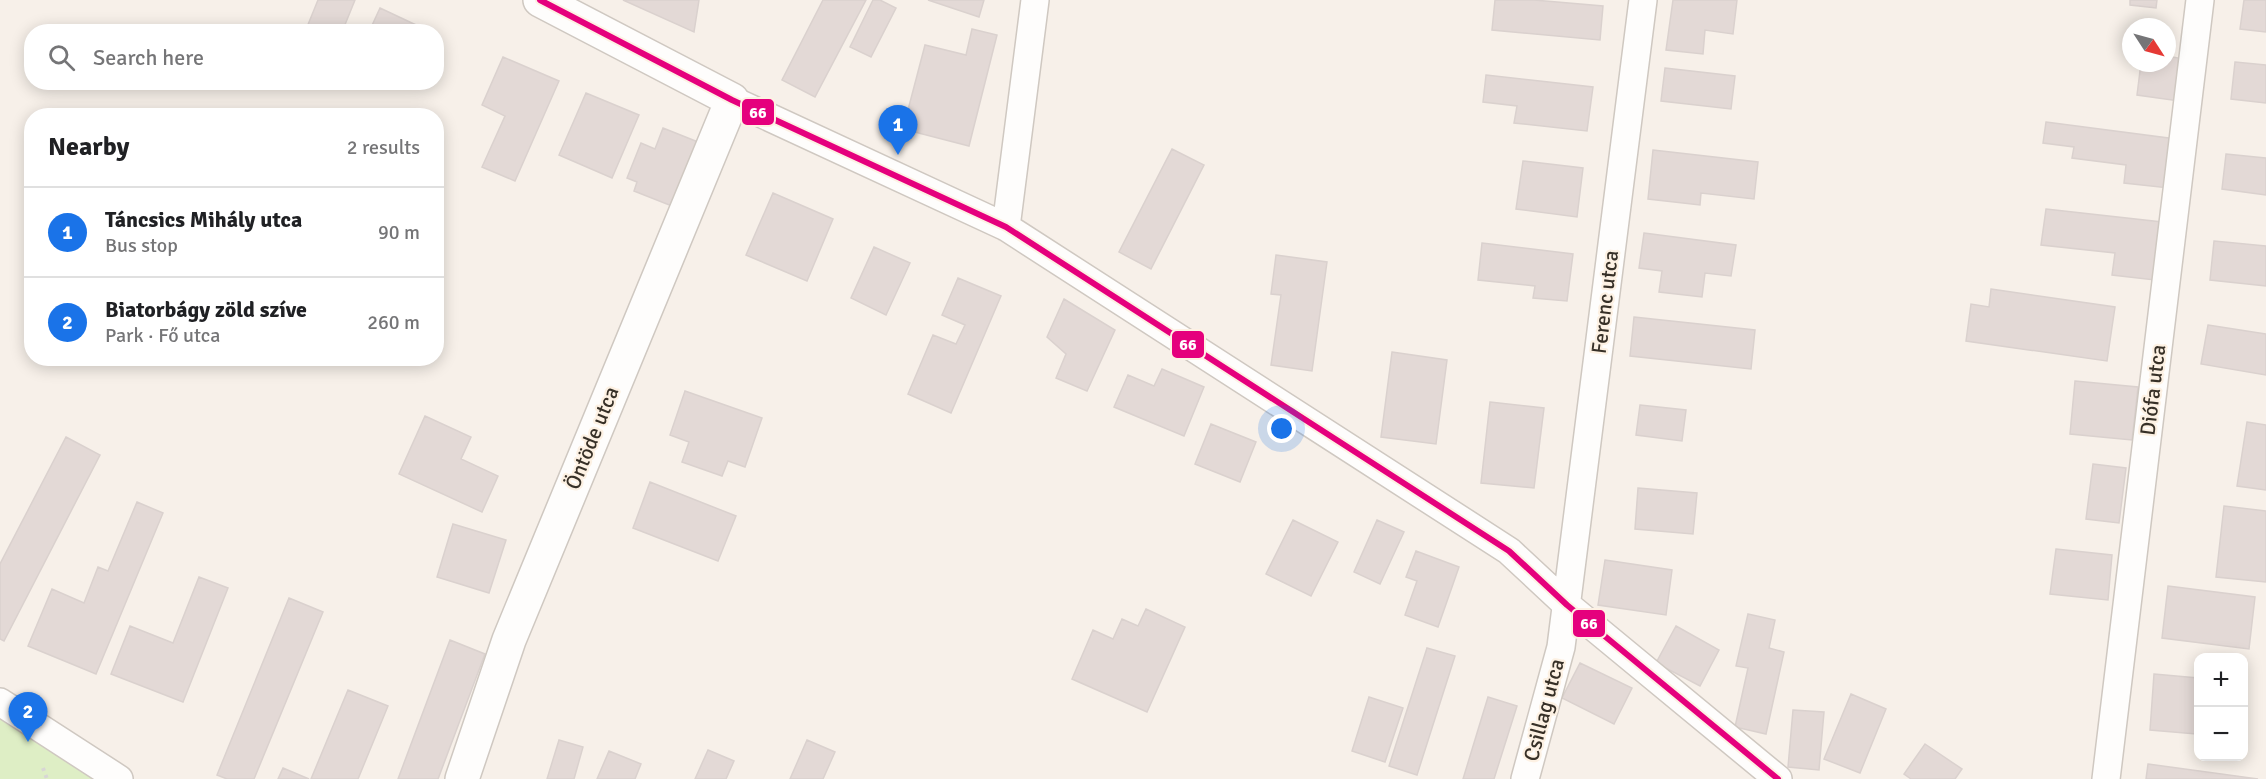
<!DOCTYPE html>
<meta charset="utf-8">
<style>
body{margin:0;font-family:Signika,sans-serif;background:#f6f6f6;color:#202124}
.controls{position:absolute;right:18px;bottom:18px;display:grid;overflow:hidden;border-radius:12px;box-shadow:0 3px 15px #0003}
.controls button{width:54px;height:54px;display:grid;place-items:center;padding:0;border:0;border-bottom:2px solid #e0e0e0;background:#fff;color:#202124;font:30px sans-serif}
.compass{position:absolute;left:2122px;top:18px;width:54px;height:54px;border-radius:50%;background:#fff;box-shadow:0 3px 15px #0003;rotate:126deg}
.you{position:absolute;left:1282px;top:429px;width:21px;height:21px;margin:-15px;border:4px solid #fff;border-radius:50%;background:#1a73e8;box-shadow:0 0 0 9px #1a73e833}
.badge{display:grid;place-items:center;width:39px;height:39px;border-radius:50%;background:#1a73e8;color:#fff;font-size:20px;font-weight:700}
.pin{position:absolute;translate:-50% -50px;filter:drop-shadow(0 2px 3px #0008)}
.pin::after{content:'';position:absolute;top:32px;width:21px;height:18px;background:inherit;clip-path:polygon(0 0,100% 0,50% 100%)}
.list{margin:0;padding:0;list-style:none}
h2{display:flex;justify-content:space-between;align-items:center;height:78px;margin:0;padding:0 24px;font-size:26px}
h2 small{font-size:20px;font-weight:400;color:#757577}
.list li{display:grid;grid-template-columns:39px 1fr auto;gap:18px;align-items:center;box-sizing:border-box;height:90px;padding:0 24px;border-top:2px solid #e0e0e0}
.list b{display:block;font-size:22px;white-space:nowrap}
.list p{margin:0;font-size:20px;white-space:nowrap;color:#757577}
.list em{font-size:20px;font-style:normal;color:#757577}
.icon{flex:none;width:33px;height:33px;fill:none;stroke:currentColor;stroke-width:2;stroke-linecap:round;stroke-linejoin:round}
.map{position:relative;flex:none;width:2266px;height:779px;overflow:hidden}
.search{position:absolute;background:#fff;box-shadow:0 3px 15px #0003;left:24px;top:24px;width:420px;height:66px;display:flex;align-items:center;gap:15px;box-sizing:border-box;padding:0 21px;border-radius:24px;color:#757577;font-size:22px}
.panel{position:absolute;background:#fff;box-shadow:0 3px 15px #0003;left:24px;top:108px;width:420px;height:258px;border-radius:24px}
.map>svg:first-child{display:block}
.green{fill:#deeec5}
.building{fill:#e3d9d6;stroke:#dad1ce;stroke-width:1.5}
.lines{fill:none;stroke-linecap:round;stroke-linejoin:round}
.minor-casing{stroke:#cfc8c1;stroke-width:30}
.tertiary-casing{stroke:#cfc8c1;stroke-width:36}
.path{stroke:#d8d6d5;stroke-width:4;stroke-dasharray:3 4.5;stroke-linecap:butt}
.minor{stroke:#fefdfc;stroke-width:27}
.tertiary{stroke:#fefdfc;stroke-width:33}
.bus-1-casing{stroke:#fdf1e3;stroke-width:10}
.bus-1{stroke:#e5007d;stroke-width:6}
.labels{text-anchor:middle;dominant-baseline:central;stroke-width:4.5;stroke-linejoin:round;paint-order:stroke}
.street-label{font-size:21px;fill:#373027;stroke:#fdf1e3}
.line-badge{stroke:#fdf1e3;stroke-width:2}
.badge-label{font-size:16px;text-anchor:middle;font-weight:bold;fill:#fff}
</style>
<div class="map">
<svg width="2266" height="779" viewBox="0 0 2266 779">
<rect width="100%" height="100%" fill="#f7f0e9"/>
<path class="green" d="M0 704 113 779H0Z"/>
<path class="building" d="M318 0H355L342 32H305Z
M623 0H699L694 32Z
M823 0H866L815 97 782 80Z
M873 0H880L896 8 871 57 850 47Z
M928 0H984L979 17Z
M1495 0H1534L1603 6 1600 40 1492 30Z
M1673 0H1737L1733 34 1705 30 1703 54 1666 50Z
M2130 0H2157L2156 8 2130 5Z
M2244 0H2266V32L2240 29Z
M380 8 431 32H369Z
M972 29 997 35 969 146 903 129 925 45 966 55Z
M2167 56 2184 59 2179 101 2137 95 2141 63H2167Z
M503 57 559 81 515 181 482 167 505 116 482 105Z
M2235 62 2266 65V103L2231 99Z
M1665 68 1735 76 1731 109 1661 101Z
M1486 75 1593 87 1587 131 1514 123 1517 106 1483 102Z
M586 93 639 115 612 178 559 155Z
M2046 122 2176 139 2169 188 2124 183 2126 165 2072 158 2074 147 2043 143Z
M663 128 703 144 677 208 634 191 637 182 627 178 641 143 655 149Z
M1172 149 1204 165 1151 269 1119 252Z
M1653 150 1758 162 1754 199 1701 193 1700 205 1648 199Z
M2226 154 2266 158V195L2222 189Z
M1523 161 1583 168 1577 217 1516 209Z
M773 193 833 219 807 281 746 255Z
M2046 209 2162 222 2155 280 2112 275 2115 253 2041 245Z
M1644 233 1736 245 1731 276 1705 273 1702 297 1659 292 1662 271 1639 268Z
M2214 241 2266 246V286L2210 280Z
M1482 243 1573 254 1567 301 1533 298 1535 286 1478 280Z
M874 247 910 263 886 315 851 298Z
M1276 255 1327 262 1312 371 1271 365 1281 295 1271 294Z
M958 278 1001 296 951 413 908 394 933 335 956 344 965 325 942 315Z
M1991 289 2115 307 2107 361 1966 341 1971 304 1989 307Z
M1064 299 1115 330 1087 391 1056 378 1066 354 1047 337Z
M1634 317 1755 330 1751 369 1630 356Z
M2208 325 2266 334V375L2201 364Z
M1392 352 1447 360 1436 444 1381 437Z
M1162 369 1204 387 1184 436 1114 407 1128 375 1154 386Z
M2075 381 2138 387 2132 440 2070 434Z
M685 391 762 418 745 467 728 461 722 476 682 462 689 442 670 435Z
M1490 402 1544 408 1534 488 1481 483Z
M1640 405 1686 410 1682 441 1636 435Z
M425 416 471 437 461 459 498 476 482 512 399 474Z
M2247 422 2266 425V490L2237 486Z
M1211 424 1256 442 1240 482 1195 464Z
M66 437 100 455 4 641 0 639V564Z
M2093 464 2126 468 2119 523 2086 519Z
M650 482 736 516 718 561 633 528Z
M1638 488 1697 493 1693 534 1635 529Z
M137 502 163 513 96 674 28 646 52 589 84 603 98 567 108 571Z
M2224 506 2266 511V582L2216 577Z
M1293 520 1338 542 1311 596 1266 574Z
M1377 520 1404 532 1380 584 1354 572Z
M453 524 506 540 489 593 437 577Z
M2056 549 2112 555 2108 600 2050 594Z
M1416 551 1459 567 1438 627 1405 615 1417 581 1406 577Z
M1605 560 1672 570 1666 615 1598 605Z
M199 577 228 588 183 702 111 674 130 626 173 643Z
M2168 586 2255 597 2249 649 2162 638Z
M289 598 323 612 254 779H227L217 775Z
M1146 609 1185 627 1147 712 1072 679 1093 630 1113 639 1122 619 1138 626Z
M1748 614 1775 620 1769 648 1784 652 1766 734 1735 727 1748 668 1736 666Z
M1676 626 1719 650 1700 686 1656 663Z
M450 640 485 654 438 779H398Z
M1427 648 1455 656 1417 775 1389 766Z
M1580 663 1632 688 1614 724 1562 698Z
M2154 674 2198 678 2196 734 2150 730Z
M348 690 388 706 358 779H311Z
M1851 694 1886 709 1860 773 1824 759Z
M1369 697 1403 708 1385 762 1352 751Z
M1488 697 1517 706 1494 779H1463Z
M1793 710 1824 712 1819 770 1788 767Z
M559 740 583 747 574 779H547Z
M807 740 835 752 823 779H790Z
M1925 744 1962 769 1955 779H1911L1904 774Z
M708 750 734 761 726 779H695Z
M609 751 641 764 635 779H597Z
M2148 764 2258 779H2146Z
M283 768 309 779H278Z"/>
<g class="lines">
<g class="minor-casing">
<path id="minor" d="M732 100 1006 227 1509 551 1567 605 1778 779
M1006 227 1035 0
M0 702 119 779
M1525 779 1561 647 1643 0
M2106 779 2200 0"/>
</g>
<g class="tertiary-casing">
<path id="tertiary" d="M462 779 509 640 732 100 540 0"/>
</g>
<path class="path" d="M43 768 47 779"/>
<use href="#minor" class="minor"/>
<use href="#tertiary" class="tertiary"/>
<g class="bus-1-casing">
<path id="bus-1" d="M540 0 732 100 1006 227 1509 551 1567 605 1778 779"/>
</g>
<use href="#bus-1" class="bus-1"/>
</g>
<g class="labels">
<g class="street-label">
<text transform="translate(1605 302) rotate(-83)">Ferenc utca</text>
<text transform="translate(2153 390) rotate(-83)">Diófa utca</text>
<text transform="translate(592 438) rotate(-68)">Öntöde utca</text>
<text transform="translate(1544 710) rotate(-75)">Csillag utca</text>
</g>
</g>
<g class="line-badge">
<rect x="741" y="98" width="34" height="28" rx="6" fill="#e5007d"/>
<rect x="1171" y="330" width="34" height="29" rx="6" fill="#e5007d"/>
<rect x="1572" y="609" width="34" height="29" rx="6" fill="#e5007d"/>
</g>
<g class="badge-label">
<text x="758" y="118">66</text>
<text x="1188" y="350">66</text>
<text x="1589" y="629">66</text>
</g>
</svg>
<div class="controls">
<button>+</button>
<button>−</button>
</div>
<svg class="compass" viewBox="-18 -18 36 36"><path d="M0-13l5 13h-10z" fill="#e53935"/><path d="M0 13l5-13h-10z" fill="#757577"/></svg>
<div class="you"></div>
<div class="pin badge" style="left:898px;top:155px">1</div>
<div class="pin badge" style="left:28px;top:742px">2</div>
<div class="search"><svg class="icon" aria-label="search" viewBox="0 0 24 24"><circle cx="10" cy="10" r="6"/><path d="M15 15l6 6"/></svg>Search here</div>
<section class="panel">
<h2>Nearby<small>2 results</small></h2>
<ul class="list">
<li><span class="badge">1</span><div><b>Táncsics Mihály utca</b><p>Bus stop</p></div><em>90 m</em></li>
<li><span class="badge">2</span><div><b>Biatorbágy zöld szíve</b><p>Park · Fő utca</p></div><em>260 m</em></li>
</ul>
</section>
</div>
